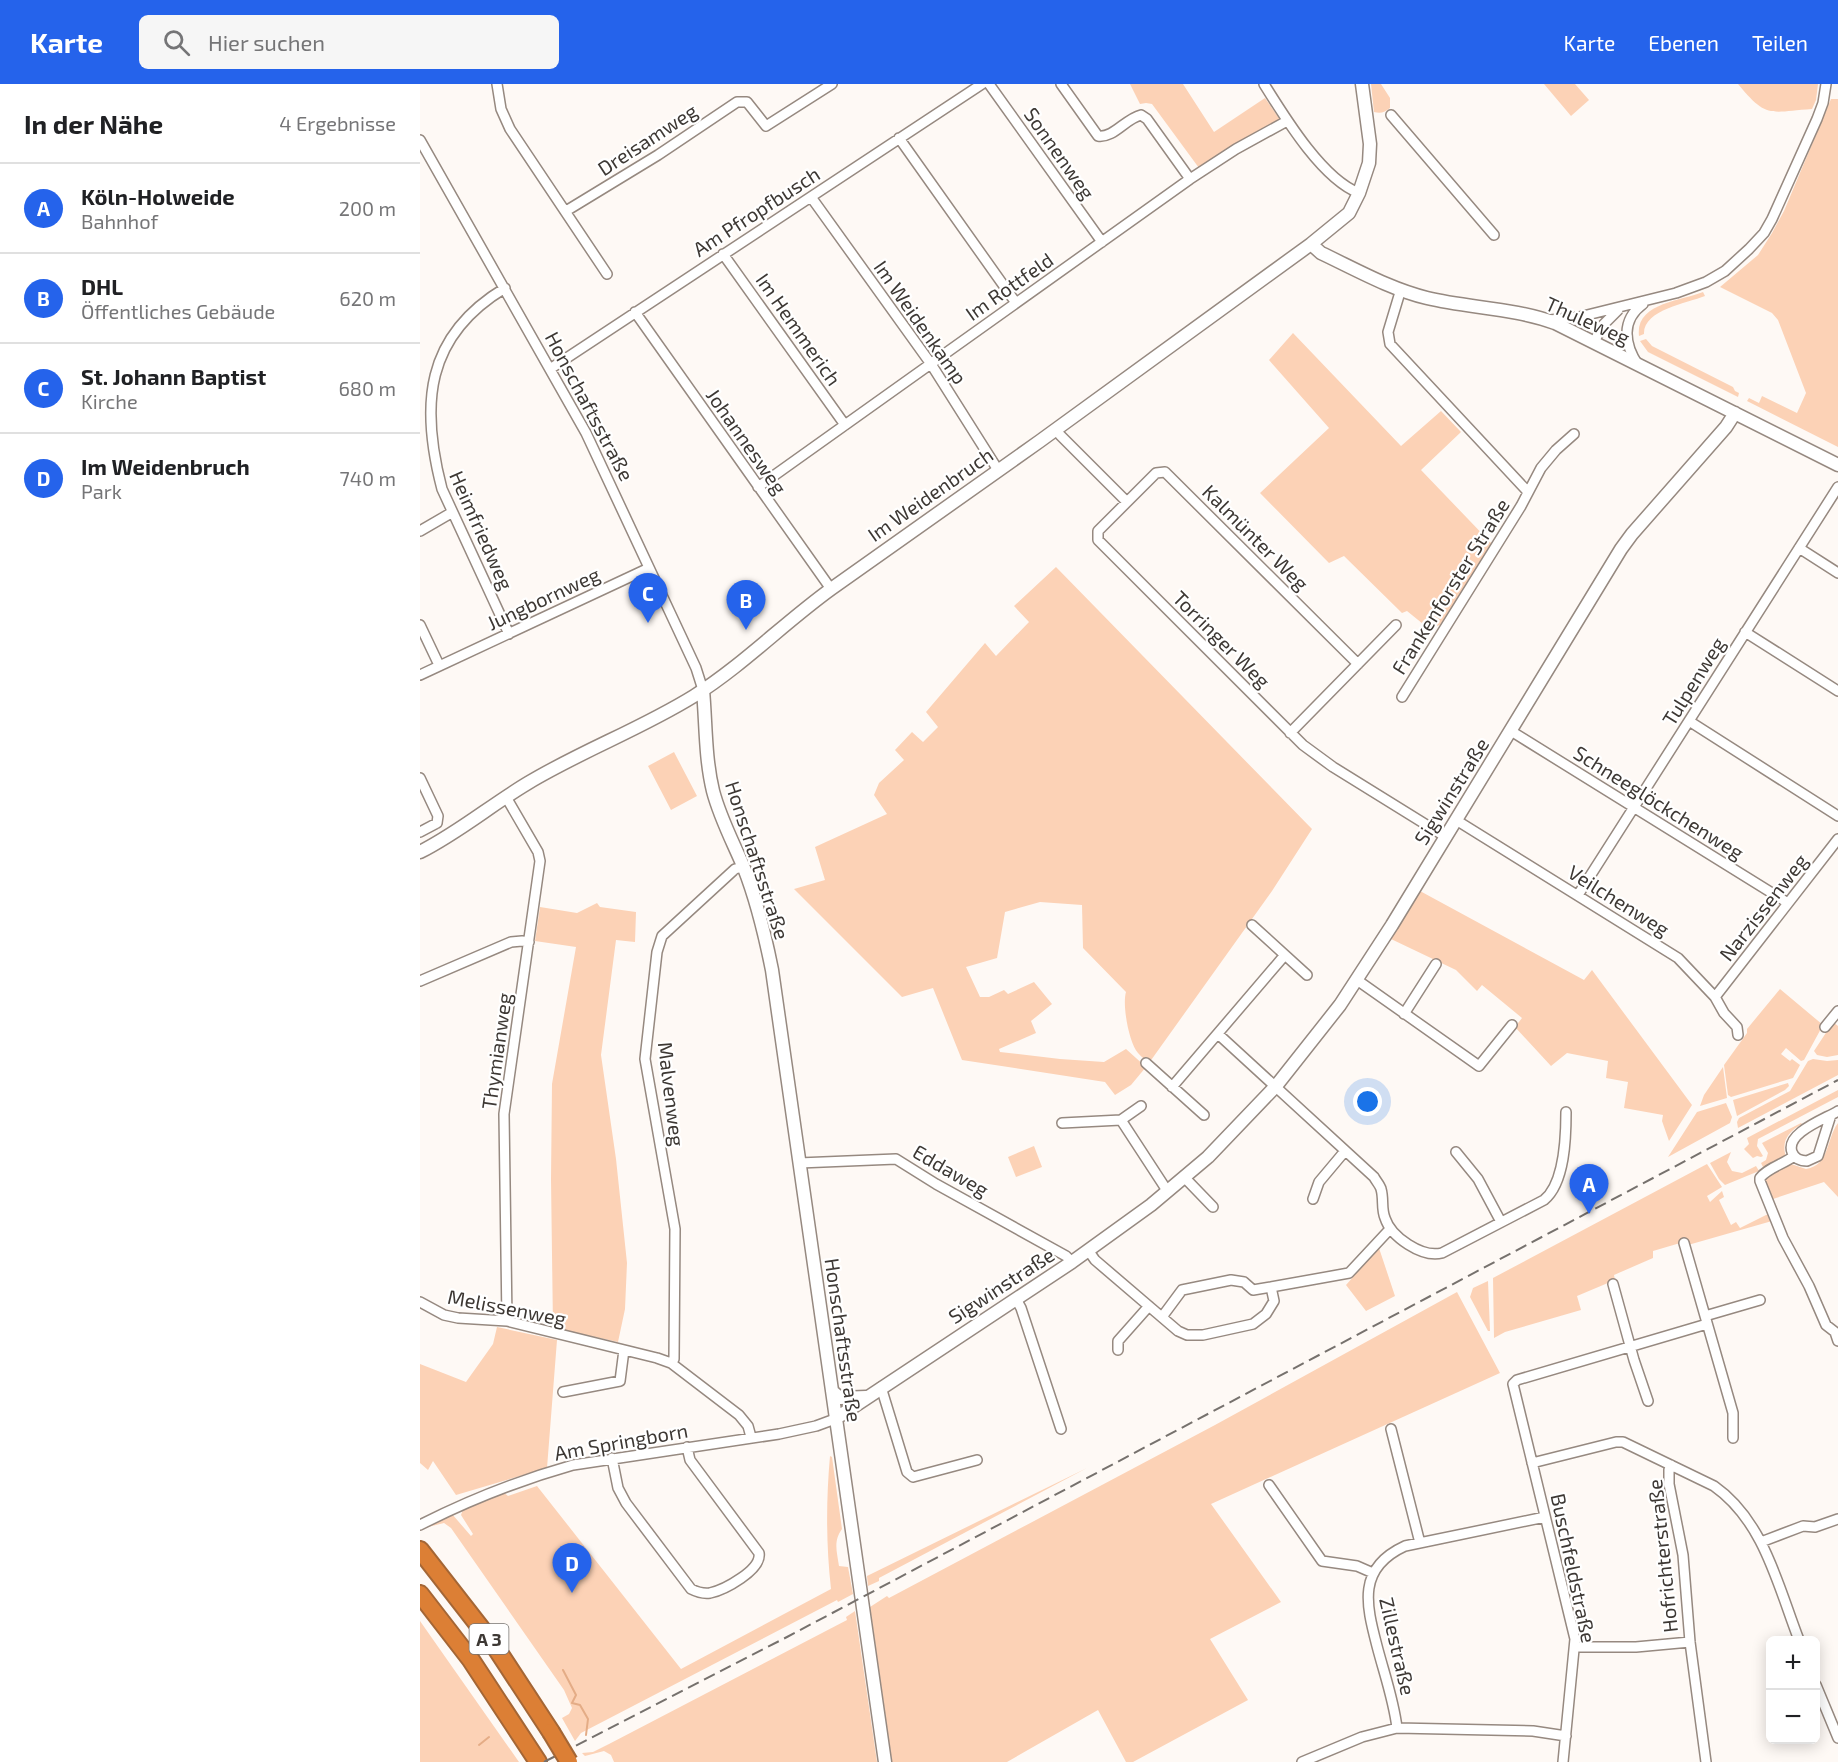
<!DOCTYPE html>
<html lang="de">
<meta charset="utf-8">
<style>
body{margin:0;font-family:"Exo 2",sans-serif;background:#f6f6f6;color:#202124}
.controls{position:absolute;right:18px;bottom:18px;display:grid;overflow:hidden;border-radius:9px;box-shadow:0 3px 15px #0003}
.controls button{width:54px;height:54px;display:grid;place-items:center;padding:0;border:0;border-bottom:2px solid #e0e0e0;background:#fff;color:#202124;font:30px sans-serif}
.you{position:absolute;left:948px;top:1018px;width:21px;height:21px;margin:-15px;border:4px solid #fff;border-radius:50%;background:#1a73e8;box-shadow:0 0 0 9px #1a73e833}
.badge{display:grid;place-items:center;width:39px;height:39px;border-radius:50%;background:#2563eb;color:#fff;font-size:20px;font-weight:700}
.pin{position:absolute;translate:-50% -50px;filter:drop-shadow(0 2px 3px #0008)}
.pin::after{content:'';position:absolute;top:32px;width:21px;height:18px;background:inherit;clip-path:polygon(0 0,100% 0,50% 100%)}
.list{margin:0;padding:0;list-style:none}
h2{display:flex;justify-content:space-between;align-items:center;height:78px;margin:0;padding:0 24px;font-size:26px}
h2 small{font-size:20px;font-weight:400;color:#757577}
.list li{display:grid;grid-template-columns:39px 1fr auto;gap:18px;align-items:center;box-sizing:border-box;height:90px;padding:0 24px;border-top:2px solid #e0e0e0}
.list b{display:block;font-size:22px;white-space:nowrap}
.list p{margin:0;font-size:20px;white-space:nowrap;color:#757577}
.list em{font-size:20px;font-style:normal;color:#757577}
.icon{flex:none;width:33px;height:33px;fill:none;stroke:currentColor;stroke-width:2;stroke-linecap:round;stroke-linejoin:round}
.map{position:relative;flex:none;width:1418px;height:1678px;overflow:hidden}
header{display:flex;align-items:center;gap:36px;box-sizing:border-box;height:84px;padding:0 30px;background:#2563eb;color:#fff}
header strong{font-size:28px}
nav{display:flex;gap:33px;margin-inline-start:auto;font-size:21px}
.search{width:420px;height:54px;background:#f6f6f6;display:flex;align-items:center;gap:15px;box-sizing:border-box;padding:0 21px;border-radius:9px;color:#757577;font-size:22px}
main{display:flex}
aside{flex:1;background:#fff}
.map>svg:first-child{display:block}
.green{fill:#fcd2b6}
.lines{fill:none;stroke-linecap:round;stroke-linejoin:round}
.stream{stroke:#e4ac86;stroke-width:2}
.minor-casing{stroke:#968980;stroke-width:12}
.tertiary-casing{stroke:#968980;stroke-width:15}
.motorway-casing{stroke:#a46635;stroke-width:20}
.minor{stroke:#fff;stroke-width:9}
.tertiary{stroke:#fff;stroke-width:12}
.motorway{stroke:#dc7f35;stroke-width:16}
.rail{stroke:#76716d;stroke-width:2;stroke-dasharray:12 6;stroke-linecap:butt}
.motorway-bridge-casing{stroke:#a46635;stroke-width:20;stroke-linecap:butt}
.motorway-bridge{stroke:#dc7f35;stroke-width:16}
.labels{text-anchor:middle;dominant-baseline:central;stroke-width:4.5;stroke-linejoin:round;paint-order:stroke}
.shield{fill:#fff;stroke:#777471;stroke-width:1.5}
.shield-label{font-size:18px;font-weight:bold;fill:#3d3834}
.street-label{font-size:20px;fill:#3d3834;stroke:#fff}
</style>
<header>
<strong>Karte</strong>
<div class="search"><svg class="icon" aria-label="search" viewBox="0 0 24 24"><circle cx="10" cy="10" r="6"/><path d="M15 15l6 6"/></svg>Hier suchen</div>
<nav><a>Karte</a><a>Ebenen</a><a>Teilen</a></nav>
</header>
<main>
<aside>
<h2>In der Nähe<small>4 Ergebnisse</small></h2>
<ul class="list">
<li><span class="badge">A</span><div><b>Köln-Holweide</b><p>Bahnhof</p></div><em>200 m</em></li>
<li><span class="badge">B</span><div><b>DHL</b><p>Öffentliches Gebäude</p></div><em>620 m</em></li>
<li><span class="badge">C</span><div><b>St. Johann Baptist</b><p>Kirche</p></div><em>680 m</em></li>
<li><span class="badge">D</span><div><b>Im Weidenbruch</b><p>Park</p></div><em>740 m</em></li>
</ul>
</aside>
<div class="map">
<svg width="1418" height="1678" viewBox="0 0 1418 1678">
<rect width="100%" height="100%" fill="#fef9f5"/>
<path class="green" d="M710 0H763L794 48 845 14 861 37 779 84 732 20 726 19 720 20Z
M951 0H961L970 14V24C965 28 961 30 954 28Z
M1124 0H1155L1169 16 1151 32Z
M1318 0H1398L1396 16 1392 25C1349 28 1347 35 1318 0Z
M1411 15H1418V363L1327 317 1329 314 1339 319 1342 312 1377 329 1386 309 1358 236 1352 229 1300 203 1338 171 1352 149 1364 127Z
M1283 208 1285 212C1267 219 1223 226 1224 250L1219 252C1215 219 1261 217 1283 208Z
M873 249 981 362 1021 327 1041 348 1001 386 1072 460 1020 541 1008 544 987 527 982 529 924 472 909 479 840 409 909 344 849 276Z
M1226 255 1232 262 1313 303 1315 307 1319 309 1318 313 1228 268 1220 257Z
M636 483 892 745 852 807 729 979C726 976 721 973 718 969 709 959 702 921 706 908L663 864 662 821 620 818 585 828 577 874 546 883 560 913H569L584 906 588 910 614 898 632 920 611 937 616 949 579 965 580 968 640 975 684 978 706 965 726 983 711 1001 695 1011 685 998 542 976 513 904 482 913 374 805 405 796 395 763 467 730 454 711 459 699 484 676 475 666 492 648 503 658 518 643 506 628 565 559 576 572 609 538 594 522Z
M254 668 277 712 251 726 228 682Z
M1000 807 1164 896 1172 886 1272 1021 1249 1057 1242 1037 1243 1031 1204 1024 1208 998 1186 994 1188 977 1147 969 1131 982 1095 943 1102 934 1062 901 1057 907 1036 886 971 855Z
M177 819 180 823 216 828 215 858 196 856 181 971 196 1075 207 1179 205 1225 198 1258 133 1244 131 1095 132 1000 156 863 115 857 120 823 157 829Z
M1360 905 1403 941 1384 976 1381 977 1366 964 1361 970 1370 977 1372 975 1380 981 1373 994 1311 1013 1308 1011 1304 981 1327 949V945Z
M1413 938 1418 942V971L1407 973 1397 971 1394 967Z
M1393 975 1407 977 1418 976V991L1318 1044 1317 1038 1319 1034 1370 1007 1388 977Z
M1303 983 1307 1014 1280 1022 1284 1011Z
M1368 999 1369 1002 1365 1006 1317 1032 1313 1016Z
M1418 1006V1013L1338 1055 1337 1062 1343 1072 1341 1073 1337 1072 1333 1074 1324 1065 1329 1060 1327 1054Z
M1306 1019 1312 1033 1310 1039 1248 1073 1277 1028Z
M1381 1039 1382 1040C1368 1048 1361 1057 1366 1073L1344 1085 1341 1079 1346 1076 1348 1069 1342 1059Z
M1418 1039V1113L1404 1098 1353 1115 1345 1100 1347 1092 1371 1080 1386 1085C1410 1081 1406 1055 1418 1039Z
M614 1062 622 1083 596 1093 588 1073Z
M1311 1068 1307 1078 1312 1087 1322 1089 1336 1082 1339 1087 1305 1101 1299 1095 1290 1079Z
M1287 1080 1302 1103 1287 1112 1290 1118 1302 1107 1304 1113 1299 1116 1311 1141 1316 1138 1320 1144 1348 1130 1346 1124 1352 1137 1268 1161 1267 1157 1233 1167V1174L1194 1191 1195 1196 1157 1212 1161 1226 1085 1248 1074 1254 1073 1194Z
M959 1164 975 1212 946 1227 926 1201Z
M1068 1197 1070 1247H1068L1050 1213 1053 1204Z
M1037 1208 1080 1289 791 1420 861 1518 790 1555 828 1616 713 1678H706L678 1626 587 1678H472L450 1523 467 1512 469 1514 795 1341Z
M77 1243 137 1256 127 1384 36 1411 13 1377 8 1386 0 1379V1280L46 1298 73 1260Z
M410 1372 412 1373 422 1445C413 1457 417 1468 419 1482L428 1483 433 1510 418 1518 417 1516 161 1649 155 1657 142 1634 149 1630 152 1624 144 1606 31 1444 24 1439 4 1444 3 1442 32 1430 51 1452 53 1450 41 1431 43 1425 83 1408 88 1412 117 1402 261 1585 411 1505C406 1460 406 1417 410 1372Z
M667 1384 459 1494V1497L448 1502 447 1492Z
M435 1527 457 1678H194L191 1671 184 1667 165 1672 162 1669 173 1668 189 1660 427 1536 426 1533Z
M0 1537 99 1678H0Z"/>
<g class="lines">
<path class="stream" d="M143 1586 156 1611 152 1619 160 1621 168 1635 166 1651
M59 1661 69 1653"/>
<g class="minor-casing">
<path id="minor" d="M77 0 81 25 90 45 187 190
M569 0 682 158
M641 0 678 52C694 54 705 35 721 31L727 35 770 95
M844 0C864 32 902 95 939 109
M971 31 1074 151
M479 54 596 219
M0 56 166 349 276 584 283 606
M391 113 511 280 578 386
M146 127 238 71 317 18H327L346 42 412 0
M303 170 425 341
M85 204C5 252 0 321 22 405L89 550
M981 205 968 248 970 260 1108 408
M215 228 411 505
M1130 236 1159 233 1256 209 1286 198 1305 187 1329 165 1344 149 1352 135 1397 35 1403 19 1406 0
M1174 258 1183 241 1198 226
M1218 281C1204 260 1201 236 1223 220
M130 285 562 0
M640 351 707 418
M338 403 770 95 816 65 867 37
M0 447 31 429
M1379 464 1418 489
M0 541 19 581
M1325 548 1418 607
M938 580 745 388 736 389 678 447V456L883 661 913 683 1026 753
M0 591 229 484
M982 613 1101 422 1121 384 1136 366 1154 350
M1269 637 1418 732
M1091 647 1368 819
M870 649 976 541
M0 694 18 732 17 739
M86 713 118 768 120 777 84 1030 87 1237
M1036 736 1258 874 1295 913 1304 929 1317 943 1318 951
M0 748 17 739
M1158 811 1418 403
M832 841 887 891
M937 896 1059 982 1092 941
M0 897 91 858 102 857 109 858
M1295 913 1418 755
M984 930 1016 880
M1405 943 1418 927
M798 950 954 1093C956 1097 960 1101 961 1105 964 1115 961 1125 965 1134 971 1153 1002 1174 1022 1169L1124 1116C1145 1099 1146 1053 1146 1028
M726 979 784 1031
M752 1003 864 872
M1411 1031 1398 1072 1387 1077C1380 1077 1374 1074 1372 1068 1365 1049 1405 1035 1418 1027
M701 1036 721 1022
M642 1039 701 1036 748 1108
M1036 1068 1058 1095 1081 1138
M1374 1072C1364 1080 1347 1084 1340 1094V1097L1363 1154 1389 1202 1406 1241 1415 1248 1418 1257
M379 1079 476 1075 516 1100 646 1172 652 1178
M765 1094 793 1123
M893 1115 899 1098 925 1067
M1264 1159 1313 1329V1354
M668 1166 675 1176 758 1247 767 1251H783L833 1240 846 1230 854 1217 851 1203 929 1189 970 1145
M1193 1200 1214 1276 1228 1317
M596 1215 601 1224 641 1345
M0 1218 24 1231 38 1234 87 1237 237 1274 251 1279 319 1331 328 1342 331 1353
M1285 1232 1340 1216
M742 1233 762 1206 811 1196 824 1198 833 1206 851 1203
M698 1266V1257L729 1222
M251 1279 254 1275 255 1145 225 975 237 868 242 852 315 785 323 783
M461 1303 487 1388 493 1393 557 1376
M143 1308 200 1297 204 1266
M971 1345 1000 1459
M192 1374 198 1404 206 1419 271 1505C277 1508 283 1510 290 1509 304 1506 342 1486 339 1469L270 1376 267 1363
M1112 1379 1196 1358H1203L1294 1402C1344 1437 1358 1502 1379 1556
M1251 1381 1249 1386V1400L1263 1471 1270 1558 1286 1678
M849 1401 902 1477 937 1482 953 1489
M0 1441C49 1416 100 1396 153 1381L359 1350 396 1342 415 1335
M1341 1458 1383 1442 1395 1443 1418 1435
M1156 1563H1216L1270 1558
M1396 1601 1418 1654
M977 1644C974 1617 964 1589 957 1562 946 1520 937 1484 985 1462L1125 1433
M882 1678 942 1653 977 1644 1113 1647 1146 1652
M1143 1678 1155 1555 1093 1300 1097 1296 1287 1240"/>
</g>
<g class="tertiary-casing">
<path id="tertiary" d="M891 160 901 169C935 185 970 205 1007 214 1049 224 1094 224 1135 239L1418 381
M283 606C286 640 285 674 293 707 300 734 313 758 324 784 337 817 345 851 352 886L465 1678
M0 768C38 749 71 721 108 699 161 667 221 645 274 612 323 581 364 539 411 505L620 357 891 160 929 129 939 109 949 79 950 60 942 0
M412 1307 420 1314 446 1313
M415 1335 652 1178 731 1121 788 1073 856 1002 920 921 972 841 1201 465 1212 450 1306 343 1315 329"/>
</g>
<g class="motorway-casing">
<path id="motorway" d="M0 1466 74 1561 131 1648
M0 1510 51 1576 118 1678"/>
</g>
<use href="#minor" class="minor"/>
<use href="#tertiary" class="tertiary"/>
<use href="#motorway" class="motorway"/>
<path class="rail" d="M124 1678 367 1553 1418 996"/>
<g class="motorway-bridge-casing">
<path id="motorway-bridge" d="M131 1648 149 1678"/>
</g>
<use href="#motorway-bridge" class="motorway-bridge"/>
</g>
<g class="labels">
<rect class="shield" x="49.5" y="1540" width="39" height="30" rx="4.5"/>
<g class="shield-label">
<text x="69" y="1555">A 3</text>
</g>
<g class="street-label">
<text transform="translate(227 55) rotate(-33)">Dreisamweg</text>
<text transform="translate(640 69) rotate(55)">Sonnenweg</text>
<text transform="translate(336 127) rotate(-33)">Am Pfropfbusch</text>
<text transform="translate(589 202) rotate(-35)">Im Rottfeld</text>
<text transform="translate(1168 236) rotate(24)">Thuleweg</text>
<text transform="translate(501 238) rotate(55)">Im Weidenkamp</text>
<text transform="translate(379 245) rotate(55)">Im Hemmerich</text>
<text transform="translate(170 322) rotate(62)">Honschaftsstraße</text>
<text transform="translate(327 357) rotate(55)">Johannesweg</text>
<text transform="translate(510 410) rotate(-35)">Im Weidenbruch</text>
<text transform="translate(62 446) rotate(66)">Heimfriedweg</text>
<text transform="translate(836 453) rotate(45)">Kalmünter Weg</text>
<text transform="translate(1030 502) rotate(-58)">Frankenforster Straße</text>
<text transform="translate(123 514) rotate(-25)">Jungbornweg</text>
<text transform="translate(802 555) rotate(45)">Torringer Weg</text>
<text transform="translate(1273 597) rotate(-58)">Tulpenweg</text>
<text transform="translate(1031 707) rotate(-58)">Sigwinstraße</text>
<text transform="translate(1239 718) rotate(32)">Schneeglöckchenweg</text>
<text transform="translate(338 776) rotate(72)">Honschaftsstraße</text>
<text transform="translate(1199 816) rotate(32)">Veilchenweg</text>
<text transform="translate(1343 823) rotate(-52)">Narzissenweg</text>
<text transform="translate(76 967) rotate(-82)">Thymianweg</text>
<text transform="translate(252 1010) rotate(83)">Malvenweg</text>
<text transform="translate(531 1086) rotate(30)">Eddaweg</text>
<text transform="translate(581 1201) rotate(-33)">Sigwinstraße</text>
<text transform="translate(87 1223) rotate(11)">Melissenweg</text>
<text transform="translate(424 1256) rotate(82)">Honschaftsstraße</text>
<text transform="translate(201 1357) rotate(-10)">Am Springborn</text>
<text transform="translate(1242 1472) rotate(-96)">Hofrichterstraße</text>
<text transform="translate(1154 1484) rotate(78)">Buschfeldstraße</text>
<text transform="translate(978 1562) rotate(77)">Zillestraße</text>
</g>
</g>
</svg>
<div class="controls">
<button>+</button>
<button>−</button>
</div>
<div class="you"></div>
<div class="pin badge" style="left:1169px;top:1130px">A</div>
<div class="pin badge" style="left:326px;top:546px">B</div>
<div class="pin badge" style="left:228px;top:539px">C</div>
<div class="pin badge" style="left:152px;top:1509px">D</div>
</div>
</main>
